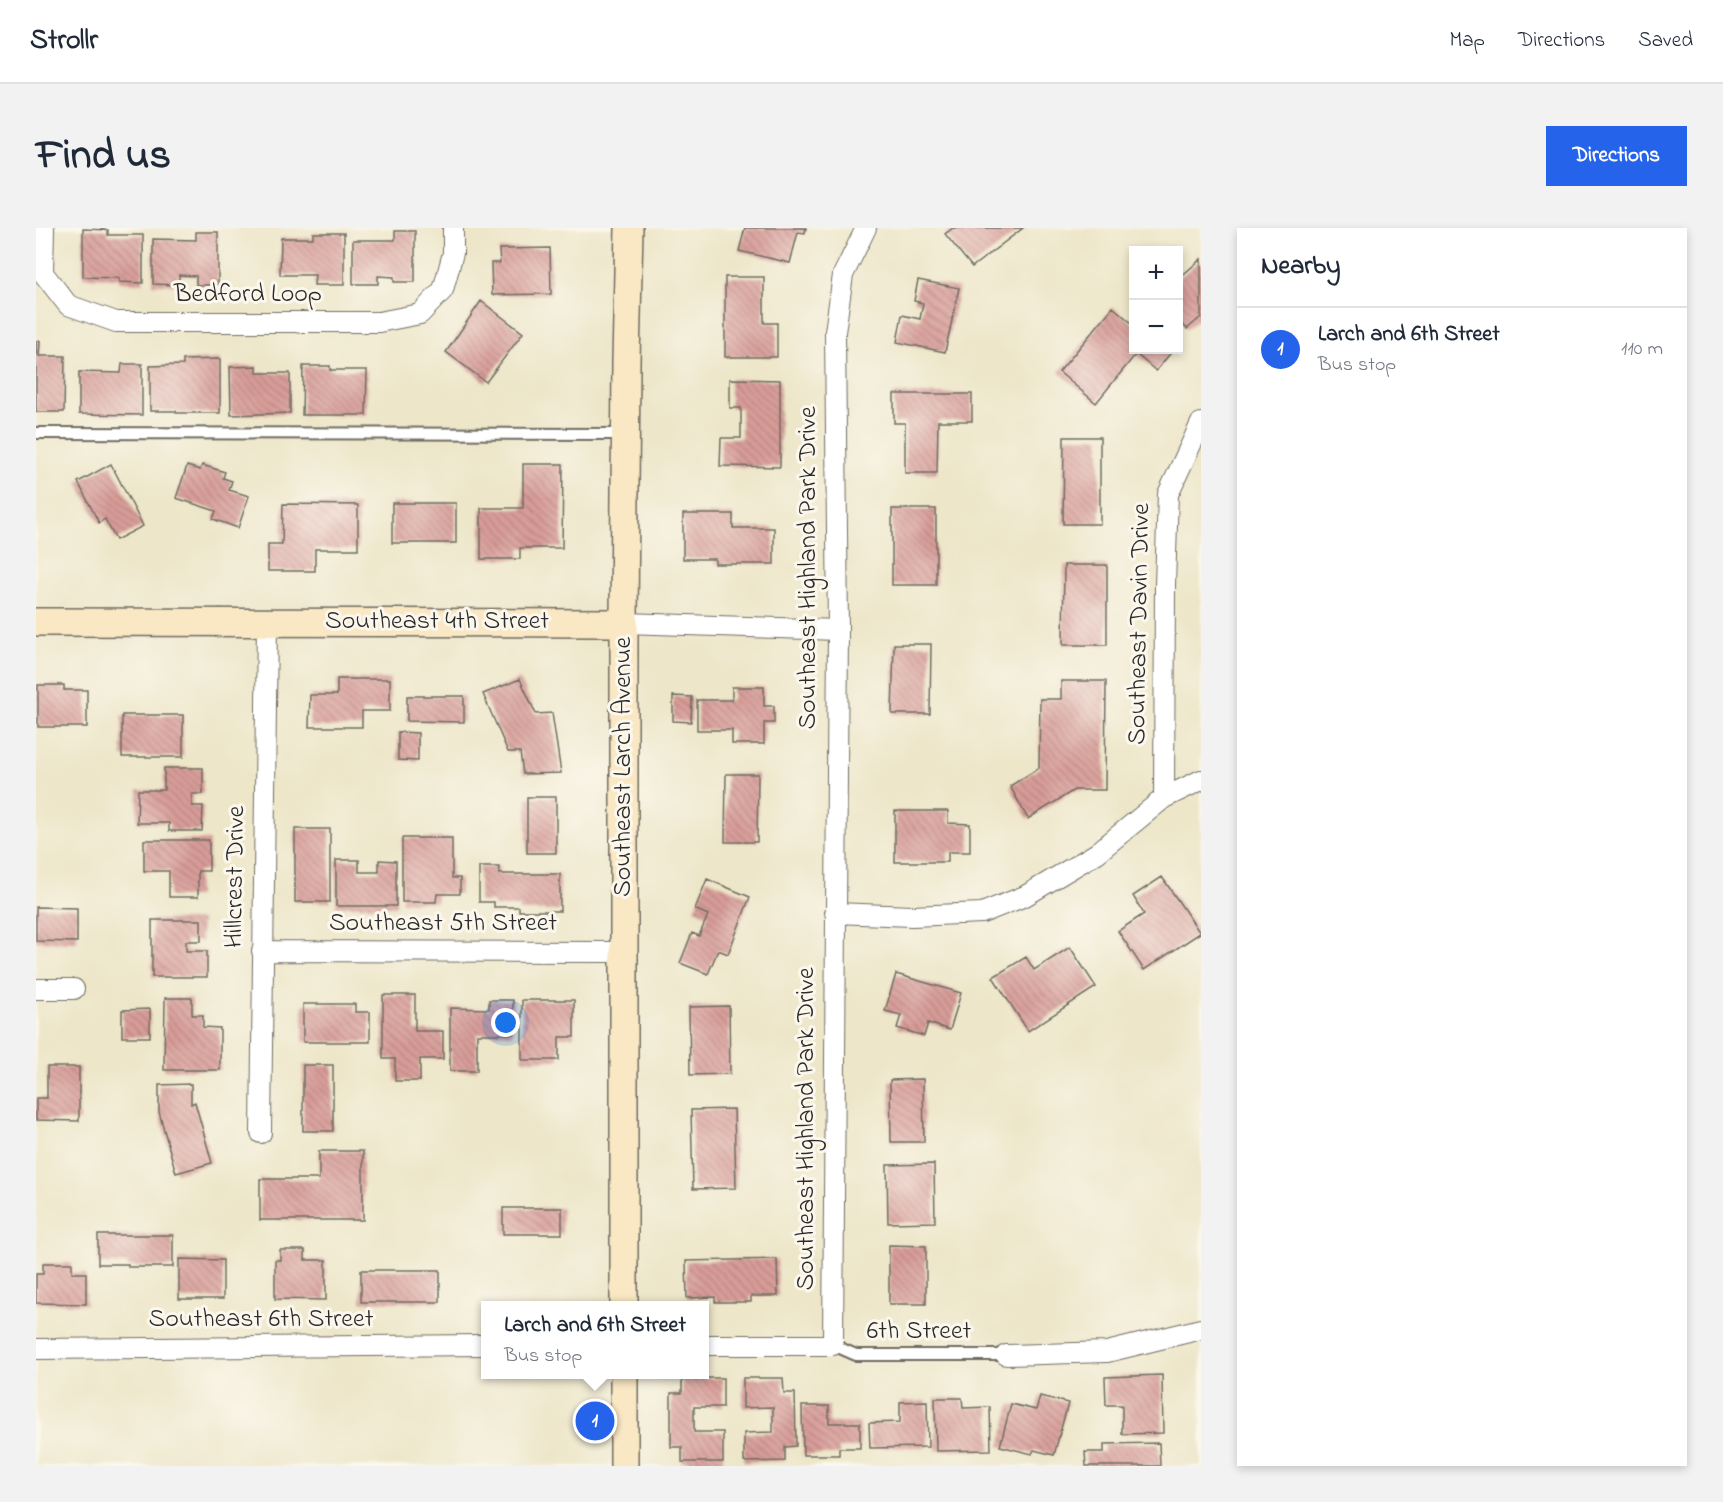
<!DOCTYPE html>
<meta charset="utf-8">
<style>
body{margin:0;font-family:"Indie Flower",sans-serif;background:#f2f2f3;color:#1f2937}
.controls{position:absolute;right:18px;top:18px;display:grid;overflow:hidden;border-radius:0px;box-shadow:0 3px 9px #0003}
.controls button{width:54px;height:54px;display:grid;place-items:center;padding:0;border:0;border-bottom:2px solid #e0e1e3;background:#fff;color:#1f2937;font:30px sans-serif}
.you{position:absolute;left:470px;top:795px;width:21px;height:21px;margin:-15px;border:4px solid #fff;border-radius:50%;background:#1a73e8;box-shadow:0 0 0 9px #1a73e833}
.badge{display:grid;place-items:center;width:39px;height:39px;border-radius:50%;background:#2563eb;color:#fff;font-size:20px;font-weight:700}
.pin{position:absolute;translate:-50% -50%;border:3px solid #fff;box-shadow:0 2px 6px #0006}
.popup{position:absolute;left:445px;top:1073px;width:228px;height:78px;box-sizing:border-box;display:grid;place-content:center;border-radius:0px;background:#fff;filter:drop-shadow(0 2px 4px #0005);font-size:20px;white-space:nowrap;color:#747a83}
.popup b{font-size:22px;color:#1f2937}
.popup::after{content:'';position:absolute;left:50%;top:100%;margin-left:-12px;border:12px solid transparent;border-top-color:#fff}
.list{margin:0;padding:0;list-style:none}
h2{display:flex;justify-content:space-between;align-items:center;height:78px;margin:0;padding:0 24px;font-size:26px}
h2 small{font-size:20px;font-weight:400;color:#747a83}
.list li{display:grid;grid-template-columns:39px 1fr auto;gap:18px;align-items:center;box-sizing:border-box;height:84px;padding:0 24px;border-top:2px solid #e0e1e3}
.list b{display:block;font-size:22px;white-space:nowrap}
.list p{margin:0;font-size:20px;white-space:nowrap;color:#747a83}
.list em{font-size:20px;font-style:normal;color:#747a83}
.map{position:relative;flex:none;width:1165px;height:1238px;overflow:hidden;border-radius:0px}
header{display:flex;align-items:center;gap:36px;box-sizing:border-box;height:84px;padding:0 30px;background:#fff;border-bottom:2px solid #e0e1e3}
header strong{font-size:28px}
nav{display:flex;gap:33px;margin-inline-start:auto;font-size:21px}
.intro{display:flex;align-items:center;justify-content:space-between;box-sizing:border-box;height:144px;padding:0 36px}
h1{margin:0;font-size:42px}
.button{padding:15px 27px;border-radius:0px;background:#2563eb;color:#fff;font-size:21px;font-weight:700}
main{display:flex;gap:36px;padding:0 36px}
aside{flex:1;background:#fff;border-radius:0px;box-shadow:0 3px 9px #0003}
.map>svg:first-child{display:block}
.building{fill:url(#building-back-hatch)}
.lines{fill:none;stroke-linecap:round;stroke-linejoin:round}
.lane-casing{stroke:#6f6c62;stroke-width:14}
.street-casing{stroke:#6f6c62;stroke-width:22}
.secondary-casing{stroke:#6f6c62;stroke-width:30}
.lane{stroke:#fff;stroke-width:10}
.street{stroke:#fff;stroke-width:20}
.secondary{stroke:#fae7c3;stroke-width:27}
.labels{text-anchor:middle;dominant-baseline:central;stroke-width:6;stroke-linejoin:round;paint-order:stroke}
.street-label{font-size:26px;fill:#2b2b2b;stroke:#fbf7ec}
</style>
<header>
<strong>Strollr</strong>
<nav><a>Map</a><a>Directions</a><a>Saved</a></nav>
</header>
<div class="intro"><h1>Find us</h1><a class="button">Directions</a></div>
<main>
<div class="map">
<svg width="1165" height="1238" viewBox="0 0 1165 1238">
<defs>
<pattern id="building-back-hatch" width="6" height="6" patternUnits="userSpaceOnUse" patternTransform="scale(1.5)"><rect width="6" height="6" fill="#d99d99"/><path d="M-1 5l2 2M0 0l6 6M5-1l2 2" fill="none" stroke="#b0807d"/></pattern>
</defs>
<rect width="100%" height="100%" fill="#fbf7ec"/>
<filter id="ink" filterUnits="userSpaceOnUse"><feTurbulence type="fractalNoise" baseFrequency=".0167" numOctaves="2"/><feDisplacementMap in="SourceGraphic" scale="12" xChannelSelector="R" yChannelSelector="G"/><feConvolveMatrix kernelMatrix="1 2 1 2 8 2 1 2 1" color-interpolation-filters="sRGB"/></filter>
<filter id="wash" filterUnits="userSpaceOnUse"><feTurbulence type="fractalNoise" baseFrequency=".008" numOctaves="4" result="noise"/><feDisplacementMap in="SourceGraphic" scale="24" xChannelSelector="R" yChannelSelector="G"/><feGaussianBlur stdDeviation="1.35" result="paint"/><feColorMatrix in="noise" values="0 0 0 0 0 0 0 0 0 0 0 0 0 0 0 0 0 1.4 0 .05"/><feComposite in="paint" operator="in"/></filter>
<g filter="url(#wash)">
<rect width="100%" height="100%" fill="#ede6c9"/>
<g id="blocks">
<path class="building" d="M709 0H770L769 5 762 4 754 35 703 23Z
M917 0H987L936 39 909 6Z
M47 1 72 2V7H107V55L83 54V50L47 49Z
M359 3H379V54H358V49L342 48V56H317V12H359Z
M160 4H182V57H160V48L143 47V57L117 56V11L160 12Z
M277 5H308V57H278L279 47H244L245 10H277Z
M514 20 515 66 456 67 455 35H464L463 21Z
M1165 31V89L1151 101 1142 91V51Z
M689 49H728V95H741V129H689Z
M882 52 923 60 909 124 861 114 866 87 884 91 887 75 878 73Z
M445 73 487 105 450 154 410 124Z
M1077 79 1098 97V122H1137L1120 143 1100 126 1060 175 1023 144Z
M0 113H4L3 128H29L28 184H0Z
M184 131V185H140V183H114V138L147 137V132Z
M86 136H106V187L43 186V144L85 145Z
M221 138V145H254V185L195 187 194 139Z
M267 138H294V142H331L330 187H266Z
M694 151 744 152V239L684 238 685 210H705V180H694Z
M858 166H936V193H902L901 245H869V195H858Z
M1028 209H1064V296H1027Z
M75 236 107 298 80 312 69 291 63 295 42 254Z
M487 236H527L526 320H484V331H445V280H487Z
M166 237 189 244 187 250 196 253 193 262 213 268 202 300 177 291 180 283 140 270 151 238 164 242Z
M356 275H420V315H356Z
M247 276 322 277V321H279V343H232V316H246Z
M856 281H900V357H856Z
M647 286H697V300H738V336H679V331H647Z
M1028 337H1071V417H1027Z
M858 416H895L894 486H856Z
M301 451H354V483H326V499H273L274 467H301Z
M484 451 500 486 516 485 525 545 487 546 484 524H472L447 466Z
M1025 453H1070L1069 562H1038L992 591 974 558 1003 540 1004 471H1025Z
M2 457H28V462H51V499H2Z
M696 459H728V478H738V495H728V516H696V502H661V472H696Z
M371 468H428V494L371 493Z
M637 468 656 469 655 494 637 493Z
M86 487H147V529H86Z
M362 504 382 505V533L362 532Z
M128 540H167V566H156V578H167L166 603H133V595H101L102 562H128Z
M690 546H722L721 614H689Z
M491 569H520V625H491Z
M859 583H912V595L934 596V624H912V634H859Z
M259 601H294V674H259Z
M366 610H416V650H424V666H401L400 674H366Z
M108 612H173V643H162V669H133V643H108Z
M300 632H323V644H343V632L360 633V678H300Z
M443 639H463V646H524V683H483V679H458V674H443Z
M1126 649 1164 705 1108 742 1082 703 1108 686 1097 668Z
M671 651 714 669 692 726 682 722 672 746 644 735 656 705 663 708 672 687 659 681Z
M0 679 41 680V714L0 713Z
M116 692H165V713H150V723H171V749H116Z
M1034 719 1060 759 992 803 957 749 990 729 998 742Z
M860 746 925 765 914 802 892 795 888 808 861 800 865 787 849 783Z
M347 767H379V803H407V831H384V853H359V831H347Z
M129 770H156V787H167V799L184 800V842H128Z
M453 772H477V806H441V843H414V780L453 781Z
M486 772H538V809H523V832H486Z
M267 776H319V784H334V814H267Z
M693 778 694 846 654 847 653 779Z
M114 781V809H86V782Z
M267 837H297V903H267Z
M11 839H43V893L0 892V870H11Z
M887 851 888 914H855L854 852Z
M155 856V876L159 874 176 935 140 945 123 884V857Z
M698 881 700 960 657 961 655 882Z
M283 923H327V992H224V951H283Z
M898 936 899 994 852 995 851 937Z
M467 980H526V1006H467Z
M62 1007H137V1039H92V1036H62Z
M853 1017 890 1018V1076H853Z
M244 1022H269V1032H290V1072L239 1071V1032H244Z
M143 1031 187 1032V1071H143Z
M741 1031 742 1068H715V1074H679V1069L651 1070 650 1033Z
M7 1035H36V1045H50V1076L0 1075V1046H7Z
M325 1042H404V1074H325Z
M1126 1147 1127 1205 1086 1206V1177H1070L1069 1149Z
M646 1150H687V1179H658V1204H687V1234H646V1219H635V1165H646Z
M707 1150H747L748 1165H759L760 1218 749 1219V1233L708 1234V1205L737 1204V1179L707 1180Z
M1004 1168 1032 1175 1018 1227 998 1222 996 1226 964 1218 975 1176 1000 1182Z
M899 1170H926L927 1180 954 1179 955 1222 900 1223Z
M891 1173 892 1219 834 1220 833 1195 864 1194V1174Z
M766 1178H793V1195H824V1220H803V1227H767Z
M1123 1215 1124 1238H1050L1049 1224H1068V1216Z"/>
</g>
</g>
<g filter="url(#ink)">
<use href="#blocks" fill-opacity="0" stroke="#6f6c62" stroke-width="1.5"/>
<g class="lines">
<g class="lane-casing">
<path id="lane" d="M0 205 588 206
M797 1117 820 1127H970"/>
</g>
<g class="street-casing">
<path id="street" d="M8 0 7 45 32 77 80 94H343L384 86 407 62 417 25V0
M588 395 802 402
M1128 570 1129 357 1132 266 1165 195
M799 685 876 688 946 685 989 668 1061 625 1128 570 1165 552
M226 723 589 724
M0 761H38
M225 905 231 394
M668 1117H797L802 402 799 104 807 47 830 0
M0 1121 450 1117
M970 1127 1071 1124 1165 1101"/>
</g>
<g class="secondary-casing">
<path id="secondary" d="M0 394 588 395
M588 1078V395L590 134 593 0
M588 1238V1146"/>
</g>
<use href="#lane" class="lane"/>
<use href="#street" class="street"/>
<use href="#secondary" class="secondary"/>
</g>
</g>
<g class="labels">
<g class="street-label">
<text x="212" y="67">Bedford Loop</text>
<text transform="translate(773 340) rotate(-90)">Southeast Highland Park Drive</text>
<text x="401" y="394">Southeast 4th Street</text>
<text transform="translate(1104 396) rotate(-89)">Southeast Davin Drive</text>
<text transform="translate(588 539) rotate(-90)">Southeast Larch Avenue</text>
<text transform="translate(200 649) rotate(-89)">Hillcrest Drive</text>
<text x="407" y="696">Southeast 5th Street</text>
<text transform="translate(771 901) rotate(-90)">Southeast Highland Park Drive</text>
<text x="225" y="1092">Southeast 6th Street</text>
<text x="883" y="1104">6th Street</text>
</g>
</g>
</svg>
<div class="controls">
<button>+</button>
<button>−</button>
</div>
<div class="you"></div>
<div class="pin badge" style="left:559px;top:1193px">1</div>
<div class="popup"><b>Larch and 6th Street</b>Bus stop</div>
</div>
<aside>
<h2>Nearby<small></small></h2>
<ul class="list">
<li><span class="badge">1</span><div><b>Larch and 6th Street</b><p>Bus stop</p></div><em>110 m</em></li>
</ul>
</aside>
</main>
